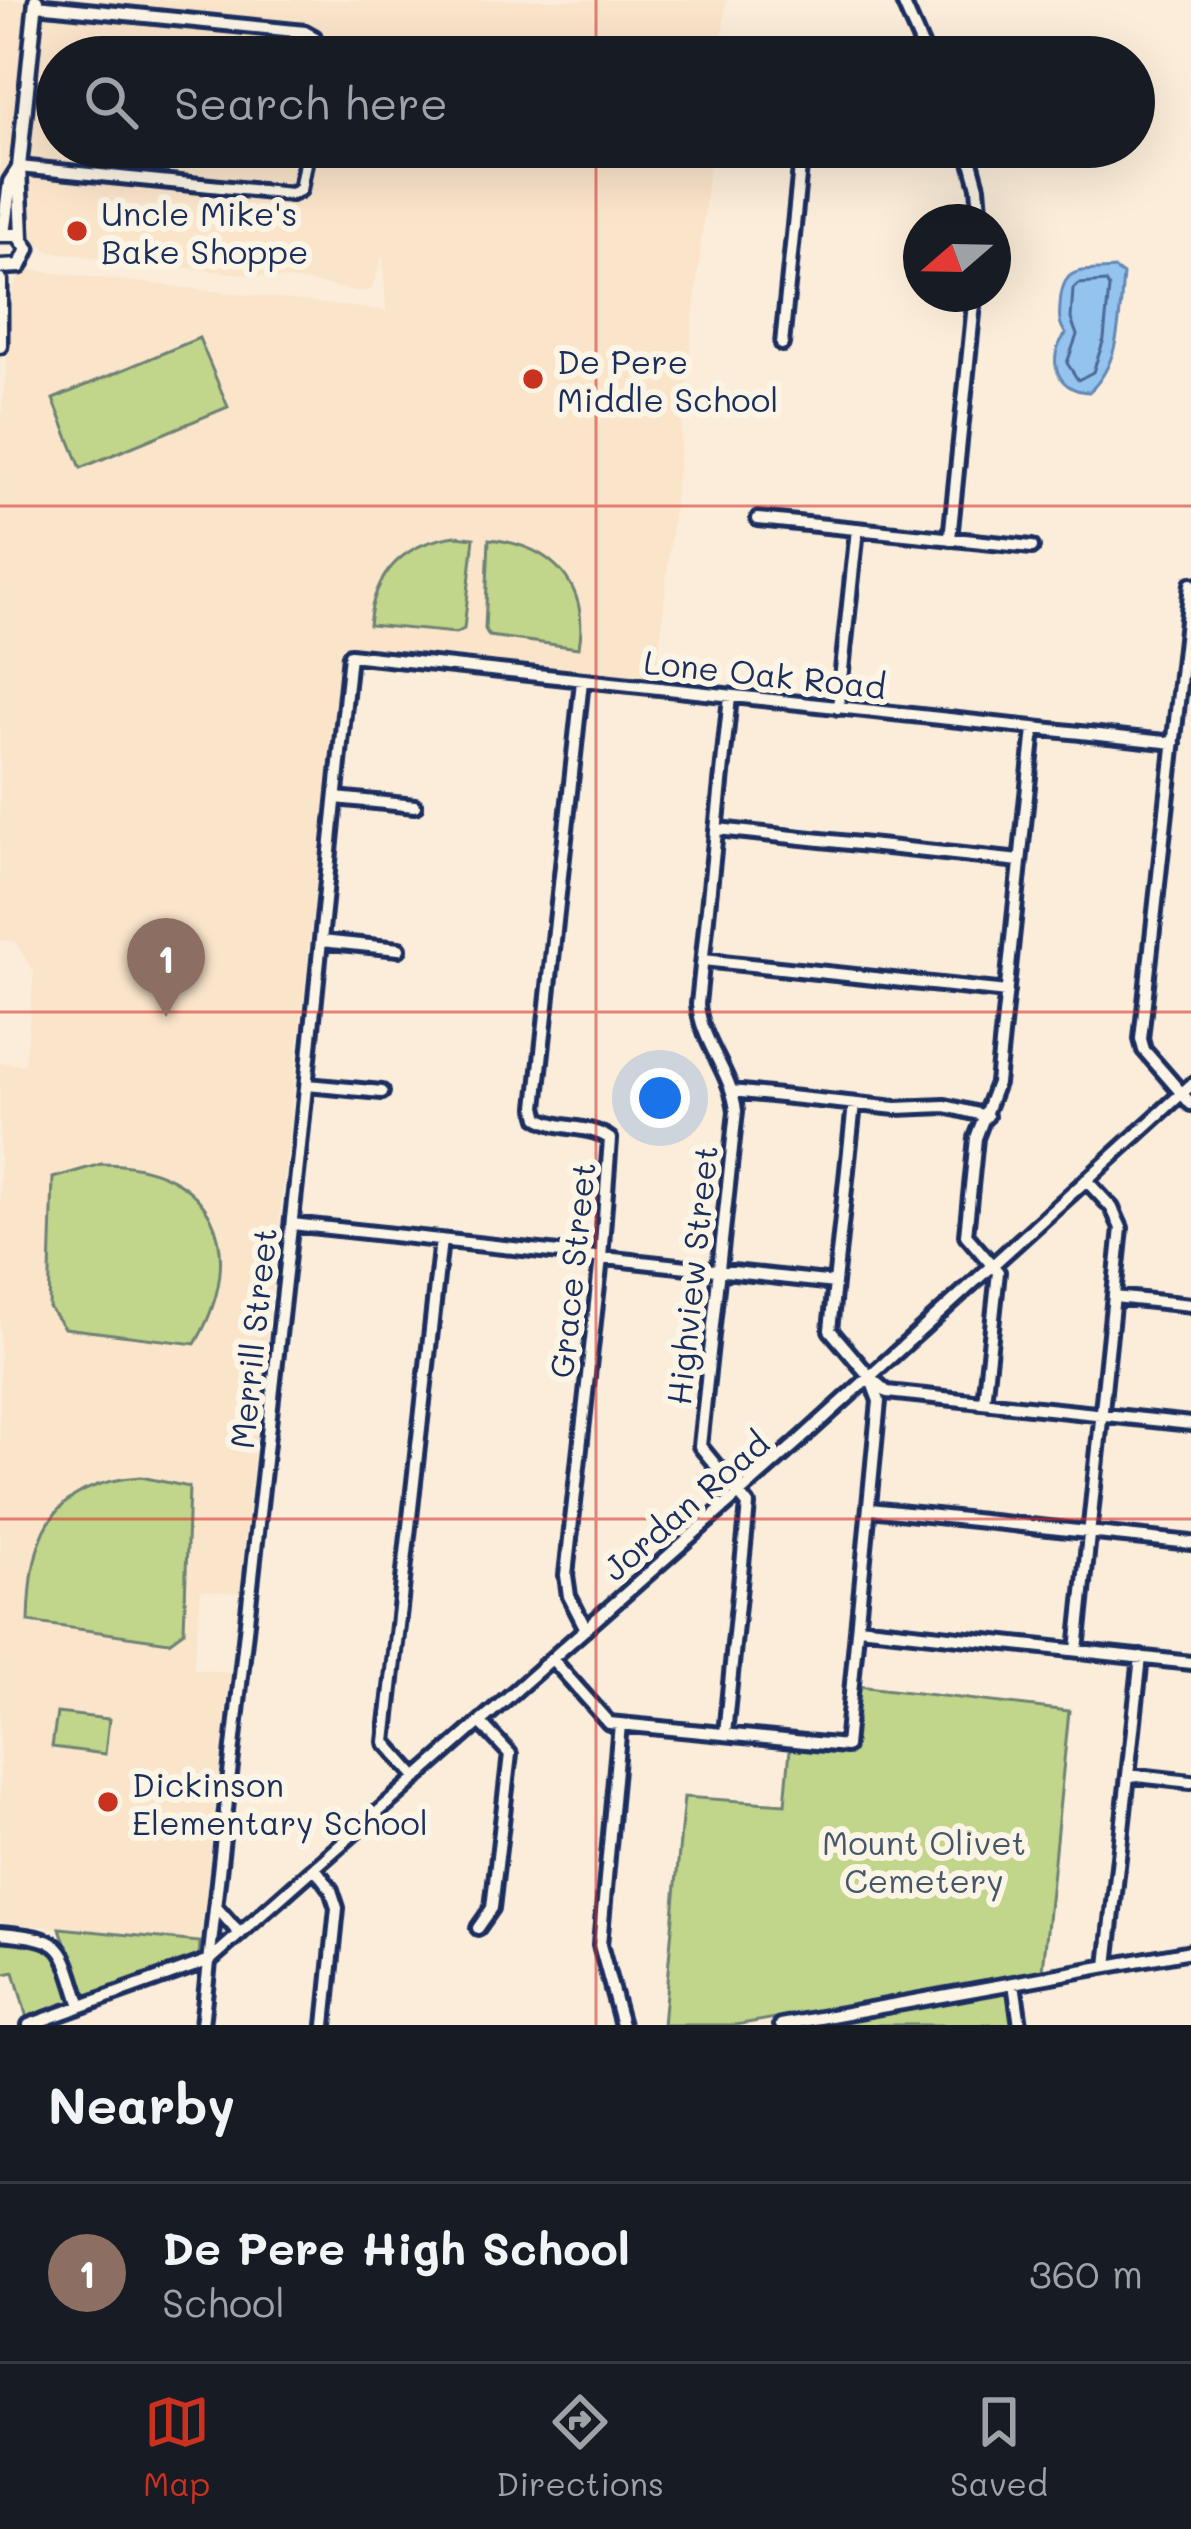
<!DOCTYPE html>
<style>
body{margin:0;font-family:Mali,sans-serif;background:#20242c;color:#f1f3f6}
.compass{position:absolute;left:903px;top:204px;width:108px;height:108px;border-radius:50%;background:#171b24;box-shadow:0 12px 48px #0002;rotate:250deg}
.you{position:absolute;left:660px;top:1098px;width:42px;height:42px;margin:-30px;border:9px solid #fff;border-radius:50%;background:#1a73e8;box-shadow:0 0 0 18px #1a73e833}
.badge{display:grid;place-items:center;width:78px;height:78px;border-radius:50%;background:#c8321e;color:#fff;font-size:39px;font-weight:700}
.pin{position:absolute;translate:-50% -99px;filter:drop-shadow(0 3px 6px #0008)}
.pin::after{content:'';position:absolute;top:63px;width:42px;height:36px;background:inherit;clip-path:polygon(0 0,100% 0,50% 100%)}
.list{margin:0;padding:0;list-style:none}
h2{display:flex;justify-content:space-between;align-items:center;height:156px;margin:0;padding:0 48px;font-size:51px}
h2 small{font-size:39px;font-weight:400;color:#9ea1a6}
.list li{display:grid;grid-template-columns:78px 1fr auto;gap:36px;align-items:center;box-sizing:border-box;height:180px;padding:0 48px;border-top:3px solid #363941}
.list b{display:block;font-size:45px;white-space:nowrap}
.list p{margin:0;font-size:39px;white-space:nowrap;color:#9ea1a6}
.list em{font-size:39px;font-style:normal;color:#9ea1a6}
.icon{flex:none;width:66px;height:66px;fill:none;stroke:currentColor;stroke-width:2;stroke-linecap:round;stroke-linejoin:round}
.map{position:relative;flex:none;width:1191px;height:2025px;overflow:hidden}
.search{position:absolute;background:#171b24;box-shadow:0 12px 48px #0002;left:36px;right:36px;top:36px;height:132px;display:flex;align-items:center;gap:30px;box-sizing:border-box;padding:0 42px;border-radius:66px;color:#9ea1a6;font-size:45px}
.sheet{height:336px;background:#171b24}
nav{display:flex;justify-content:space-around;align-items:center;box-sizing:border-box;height:168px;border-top:3px solid #363941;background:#171b24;font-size:33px;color:#9ea1a6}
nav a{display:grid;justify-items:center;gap:6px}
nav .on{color:#c8321e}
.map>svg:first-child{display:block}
.built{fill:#fae4ca}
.green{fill:#c1d58b;stroke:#6e8274;stroke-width:3}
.water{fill:#95c3ef;stroke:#6488b5;stroke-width:3}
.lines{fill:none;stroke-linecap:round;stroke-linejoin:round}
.shore{stroke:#4c6a98;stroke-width:3}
.minor-casing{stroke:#1b2f5e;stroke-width:20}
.tertiary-casing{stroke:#1b2f5e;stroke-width:21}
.minor{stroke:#fcf5e5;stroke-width:10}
.tertiary{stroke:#fcf5e5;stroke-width:12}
.grid{fill:none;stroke:#d62828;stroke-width:3;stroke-opacity:0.55}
.poi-dot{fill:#c8321e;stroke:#fcf5e5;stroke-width:4.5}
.labels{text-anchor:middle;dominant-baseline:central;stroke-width:12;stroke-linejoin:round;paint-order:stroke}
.poi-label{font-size:33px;fill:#1b2f5e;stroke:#fcf5e5;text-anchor:start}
.street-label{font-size:33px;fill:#1b2f5e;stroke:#fcf5e5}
.park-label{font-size:33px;fill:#445869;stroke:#fcf5e5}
</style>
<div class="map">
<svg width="1191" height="2025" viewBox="0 0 1191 2025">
<rect width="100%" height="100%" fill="#fbedd9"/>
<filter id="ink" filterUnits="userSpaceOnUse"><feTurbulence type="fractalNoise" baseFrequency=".00833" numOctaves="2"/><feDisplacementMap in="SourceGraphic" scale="24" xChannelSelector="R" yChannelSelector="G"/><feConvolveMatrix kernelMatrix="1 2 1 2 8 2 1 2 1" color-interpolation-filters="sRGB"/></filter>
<g filter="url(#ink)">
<path class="built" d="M0 0H726L720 57H57V147H711L656 681 341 648 239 1593 201 1590 193 1669 230 1673 200 1942 0 1922V1063L25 1065 34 972 15 942 0 940V435L13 291 19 275 30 270 386 311 383 254 371 290 362 292 304 281 51 252 36 243 28 231 0 229Z"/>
<path class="green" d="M199 338 228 407 81 468 53 399Z
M456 536 474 538 464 629 456 633 369 625C374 573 403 543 456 536Z
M489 539C551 545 590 583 579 648L489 636 485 629Z
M101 1164C215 1164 250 1251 195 1344L64 1328 49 1307 53 1178Z
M141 1477 189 1487 184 1631 169 1642 29 1622C31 1539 46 1483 141 1477Z
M858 1686 1069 1711 1043 1970 736 2025H663L684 1797 785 1804 790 1749 850 1754Z
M57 1713 109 1719 105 1754 52 1747Z
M60 1928 200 1942 199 1961 83 1999Z
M0 1941 56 1946 75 2002 27 2018 14 1972 0 1975Z
M1014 1983 1020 2025H781Z"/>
<path class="water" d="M1115 269 1123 275C1119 316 1121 363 1089 392 1057 392 1045 358 1066 334 1059 324 1059 318 1060 306 1062 264 1080 272 1115 269Z"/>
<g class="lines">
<path class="shore" d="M1106 282 1109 288 1104 339 1093 372 1078 380 1067 363 1077 335 1071 319 1073 289 1078 284Z"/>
<g class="minor-casing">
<path id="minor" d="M902 0 927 57
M36 5 305 32 314 37 318 57
M967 147 978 187 981 222
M19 167 291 194 300 190 308 147
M782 344 802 147
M758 519 1032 547
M950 539 975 294
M1191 584 1141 1039 1144 1050 1191 1104
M582 681 536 1107 539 1118C561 1131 590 1124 610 1139L601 1258 566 1575 569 1596 586 1629
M838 708 857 529
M336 798 415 806
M717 829 1020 861
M321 941 399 949
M703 960 1007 992
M307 1085 382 1092
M732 1091 896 1108 945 1106 987 1116
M292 1224 835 1283
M1114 1297 1191 1305
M872 1379 887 1392 1191 1424
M984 1402 998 1272 966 1235 976 1138 997 1083 1034 729
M870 1509 1191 1543
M858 1627 1191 1663
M1077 1650 1121 1228 1112 1208 1086 1180
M552 1659 609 1723 846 1746 879 1401 870 1377 830 1330 854 1104
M620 1724 600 1945 622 2025
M725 1734 748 1505 700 1446 736 1111C732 1073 701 1042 698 1004L730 697
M1128 1775 1191 1782
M417 1778 385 1742 441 1240
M315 1868 331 1890 337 1908 325 2025
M216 1907 240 1934
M478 1928 492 1908 510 1754 480 1722
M0 1933C68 1939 61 1945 81 2006
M1107 1966 1141 1657
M1014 1983 1020 2025
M29 2025 210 1960 801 1439 1191 1085
M202 2025 299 1156 350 655 1174 743
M781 2025 1191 1951"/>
</g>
<g class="tertiary-casing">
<path id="tertiary" d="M3 234 10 182 19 168
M0 235H18L28 249 20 266 0 267
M22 237 19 167 36 0
M0 280V346"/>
</g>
<use href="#minor" class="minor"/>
<use href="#tertiary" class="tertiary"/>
</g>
</g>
<path class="grid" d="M596 0V57M596 147V2025M0 506H1191M0 1012H1191M0 1519H1191"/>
<g class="poi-dot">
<circle cx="77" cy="231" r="12"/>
<circle cx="533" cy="379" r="12"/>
<circle cx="108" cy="1802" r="12"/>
</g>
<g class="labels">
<g class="poi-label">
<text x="101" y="212">Uncle Mike's<tspan x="101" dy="38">Bake Shoppe</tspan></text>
<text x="557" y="360">De Pere<tspan x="557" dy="38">Middle School</tspan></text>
<text x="132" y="1783">Dickinson<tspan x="132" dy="38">Elementary School</tspan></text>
</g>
<g class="street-label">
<text transform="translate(765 673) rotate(6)">Lone Oak Road</text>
<text transform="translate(571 1270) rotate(-84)">Grace Street</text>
<text transform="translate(691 1275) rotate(-84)">Highview Street</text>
<text transform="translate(252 1338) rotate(-84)">Merrill Street</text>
<text transform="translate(685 1505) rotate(-41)">Jordan Road</text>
</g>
<g class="park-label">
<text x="924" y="1841">Mount Olivet<tspan x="924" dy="38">Cemetery</tspan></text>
</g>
</g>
</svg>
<svg class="compass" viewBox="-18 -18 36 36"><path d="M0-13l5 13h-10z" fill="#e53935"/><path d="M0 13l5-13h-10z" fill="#9ea1a6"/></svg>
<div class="you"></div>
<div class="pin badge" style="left:166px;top:1017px;background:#8d6e63">1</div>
<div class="search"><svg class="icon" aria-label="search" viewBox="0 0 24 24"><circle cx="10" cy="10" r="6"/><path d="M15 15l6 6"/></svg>Search here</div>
</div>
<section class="sheet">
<h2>Nearby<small></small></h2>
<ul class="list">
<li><span class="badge" style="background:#8d6e63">1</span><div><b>De Pere High School</b><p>School</p></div><em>360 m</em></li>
</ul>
</section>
<nav>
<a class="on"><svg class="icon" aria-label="map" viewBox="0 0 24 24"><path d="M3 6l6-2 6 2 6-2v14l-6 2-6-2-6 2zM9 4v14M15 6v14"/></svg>Map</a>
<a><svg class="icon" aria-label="directions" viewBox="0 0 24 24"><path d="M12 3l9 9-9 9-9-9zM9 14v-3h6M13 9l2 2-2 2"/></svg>Directions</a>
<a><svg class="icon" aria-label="saved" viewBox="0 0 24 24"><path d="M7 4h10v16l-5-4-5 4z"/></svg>Saved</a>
</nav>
